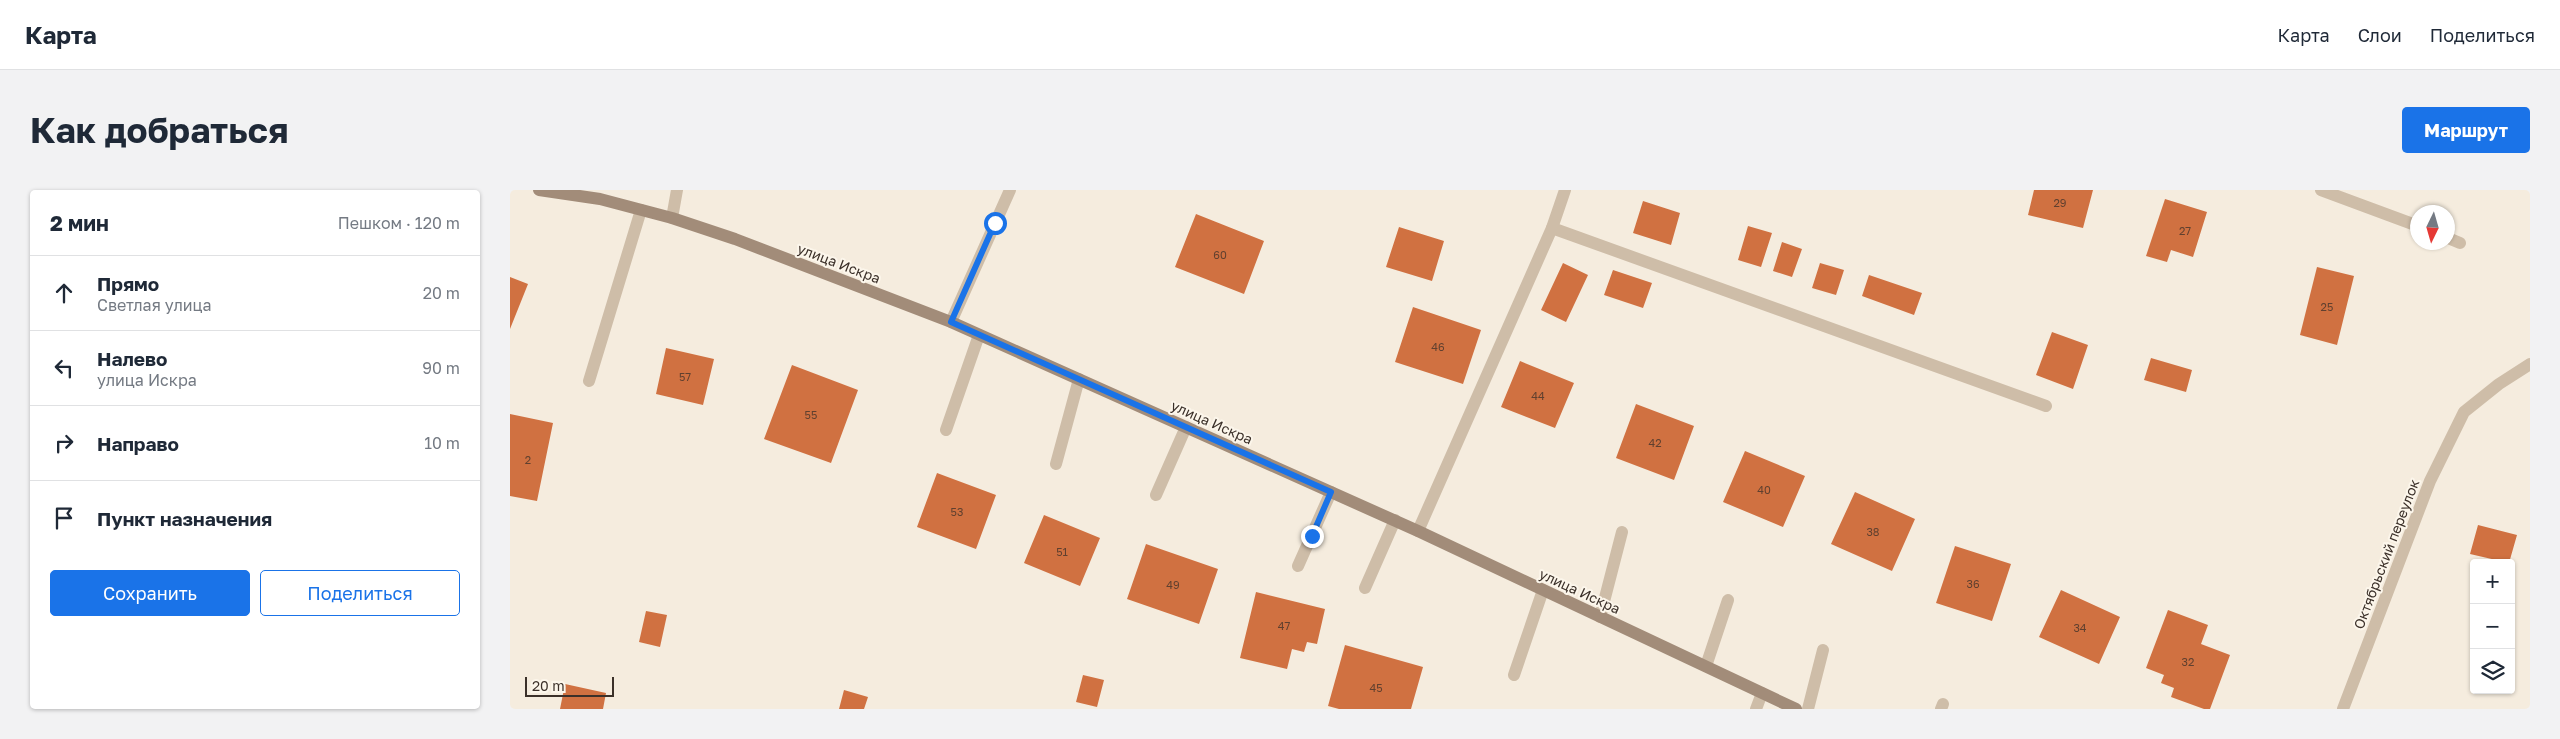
<!DOCTYPE html>
<html lang="ru">
<meta charset="utf-8">
<style>
body{margin:0;font-family:"Golos Text",sans-serif;background:#f2f2f3;color:#1f2937}
.controls{position:absolute;right:15px;bottom:15px;display:grid;overflow:hidden;border-radius:5px;box-shadow:0 1px 4px #0004}
.controls button{width:45px;height:45px;display:grid;place-items:center;padding:0;border:0;border-bottom:1px solid #e0e1e3;background:#fff;color:#1f2937;font:25px sans-serif}
.compass{position:absolute;left:1900px;top:15px;width:45px;height:45px;border-radius:50%;background:#fff;box-shadow:0 1px 4px #0004;rotate:185deg}
.scale{position:absolute;left:15px;bottom:12px;width:89px;box-sizing:border-box;padding-left:5px;border:2px solid #3b3029;border-top:0;font-size:14px;line-height:18px;white-space:nowrap;color:#3b3029;-webkit-text-stroke:4px #fcf6eb;paint-order:stroke}
.stop{position:absolute;width:15px;height:15px;margin:-11px;border:4px solid #1a73e8;border-radius:50%;background:#fff}
.stop.end{background:#1a73e8;border-color:#fff;box-shadow:0 1px 5px #0008}
.list{margin:0;padding:0;list-style:none}
h2{display:flex;justify-content:space-between;align-items:center;height:65px;margin:0;padding:0 20px;font-size:21px}
h2 small{font-size:16px;font-weight:400;color:#747a83}
.list li{display:grid;grid-template-columns:32px 1fr auto;gap:15px;align-items:center;box-sizing:border-box;height:75px;padding:0 20px;border-top:1px solid #e0e1e3}
.list b{display:block;font-size:19px;white-space:nowrap}
.list p{margin:0;font-size:16px;white-space:nowrap;color:#747a83}
.list em{font-size:16px;font-style:normal;color:#747a83}
.actions{display:flex;gap:10px;padding:15px 20px}
.actions a{flex:1;padding:11px 0;border:1px solid #1a73e8;border-radius:5px;text-align:center;font-size:18px;color:#1a73e8}
.actions .main{background:#1a73e8;color:#fff}
.icon{flex:none;width:28px;height:28px;fill:none;stroke:currentColor;stroke-width:2;stroke-linecap:round;stroke-linejoin:round}
.map{position:relative;flex:none;width:2020px;height:519px;overflow:hidden;border-radius:5px}
header{display:flex;align-items:center;gap:30px;box-sizing:border-box;height:70px;padding:0 25px;background:#fff;border-bottom:1px solid #e0e1e3}
header strong{font-size:24px}
nav{display:flex;gap:28px;margin-inline-start:auto;font-size:18px}
.intro{display:flex;align-items:center;justify-content:space-between;box-sizing:border-box;height:120px;padding:0 30px}
h1{margin:0;font-size:35px}
.button{padding:12px 22px;border-radius:5px;background:#1a73e8;color:#fff;font-size:18px;font-weight:700}
main{display:flex;gap:30px;padding:0 30px}
aside{flex:1;background:#fff;border-radius:5px;box-shadow:0 1px 4px #0004}
.map>svg:first-child{display:block}
.building{fill:#d07141}
.lines{fill:none;stroke-linecap:round;stroke-linejoin:round}
.lane{stroke:#cebda8;stroke-width:12}
.street{stroke:#cebda8;stroke-width:12}
.secondary{stroke:#a28c79;stroke-width:12}
.route{stroke:#1a73e8;stroke-width:6}
.labels{text-anchor:middle;dominant-baseline:central;stroke-width:4;stroke-linejoin:round;paint-order:stroke}
.number-label{font-size:11px;fill:#60402f}
.street-label{font-size:14px;fill:#3b3029;stroke:#fcf6eb}
</style>
<header>
<strong>Карта</strong>
<nav><a>Карта</a><a>Слои</a><a>Поделиться</a></nav>
</header>
<div class="intro"><h1>Как добраться</h1><a class="button">Маршрут</a></div>
<main>
<aside>
<h2>2 мин<small>Пешком · 120 m</small></h2>
<ul class="list">
<li><svg class="icon" aria-label="ahead" viewBox="0 0 24 24"><path d="M12 20V5M6 11l6-6 6 6"/></svg><div><b>Прямо</b><p>Светлая улица</p></div><em>20 m</em></li>
<li><svg class="icon" aria-label="left" viewBox="0 0 24 24"><path d="M17 20v-9H6M10 6l-5 5 5 5"/></svg><div><b>Налево</b><p>улица Искра</p></div><em>90 m</em></li>
<li><svg class="icon" aria-label="right" viewBox="0 0 24 24"><path d="M7 20v-9h11M14 6l5 5-5 5"/></svg><div><b>Направо</b></div><em>10 m</em></li>
<li><svg class="icon" aria-label="arrive" viewBox="0 0 24 24"><path d="M6 21V4h12l-3 4 3 4H6"/></svg><div><b>Пункт назначения</b></div></li>
</ul>
<div class="actions"><a class="main">Сохранить</a><a>Поделиться</a></div>
</aside>
<div class="map">
<svg width="2020" height="519" viewBox="0 0 2020 519">
<rect width="100%" height="100%" fill="#f5ecde"/>
<path class="building" d="M1524 0H1583L1573 38 1518 25Z
M1655 9 1697 22 1683 67 1661 60 1657 72 1636 66Z
M1133 11 1170 23 1161 55 1123 43Z
M686 24 754 51 734 104 665 77Z
M1238 36 1262 43 1251 77 1228 70Z
M889 37 934 51 922 91 876 77Z
M1272 52 1292 59 1282 87 1263 81Z
M1053 73 1078 85 1056 132 1031 120Z
M1310 73 1334 80 1326 105 1302 98Z
M1807 77 1844 86 1827 155 1790 145Z
M1103 80 1142 93 1133 118 1094 105Z
M1359 85 1412 103 1404 125 1352 106Z
M0 87 18 94 0 139Z
M903 117 971 140 953 194 885 172Z
M1542 142 1578 155 1563 199 1526 185Z
M156 158 204 169 193 215 146 204Z
M1641 168 1682 180 1676 202 1634 190Z
M1010 171 1064 193 1045 238 991 217Z
M282 175 348 200 321 273 254 249Z
M1126 214 1184 236 1164 290 1106 268Z
M0 224 43 233 27 311 0 306Z
M1235 261 1295 286 1273 337 1213 312Z
M427 283 486 305 466 359 407 337Z
M1345 302 1405 329 1382 381 1321 354Z
M534 325 590 348 570 396 514 373Z
M1968 335 2007 345 1999 373 1960 364Z
M636 354 708 379 689 434 617 409Z
M1445 356 1501 374 1482 431 1426 413Z
M1551 400 1610 427 1589 474 1529 447Z
M746 402 815 419 807 454 797 452 794 462 782 459 777 479 730 468Z
M1658 420 1698 435 1691 454 1720 465 1700 519H1694L1661 507 1664 498 1651 493 1654 485 1636 478Z
M136 421 157 425 150 457 129 452Z
M835 455 913 477 901 519H829L818 516Z
M573 485 594 490 587 517 566 512Z
M55 494 96 503 93 519H50Z
M334 500 358 507 354 519H329Z"/>
<g class="lines">
<path class="lane" d="M1042 38 1536 216
M79 191 131 20
M436 240 469 145
M546 274 569 189
M646 305 676 237
M788 376 821 302
M855 398 885 330
M1090 427 1112 342
M1196 476 1218 410
M1004 485 1033 400
M1246 519 1252 503
M1298 519 1313 460
M1431 519 1433 514"/>
<path class="street" d="M1811 0 1908 36
M162 28 167 0
M1938 48 1950 53
M441 132 500 0
M908 341 1042 38 1055 0
M1833 519 1920 291 1954 222 1989 194 2020 174"/>
<path class="secondary" d="M29 0 90 9 162 28 225 49 441 132 908 341 1286 519"/>
</g>
<g class="lines">
<path class="route" d="M485 33 441 132 821 302 802 346"/>
</g>
<g class="labels">
<g class="number-label">
<text x="1550" y="12">29</text>
<text x="1675" y="40">27</text>
<text x="710" y="64">60</text>
<text x="1817" y="116">25</text>
<text x="928" y="156">46</text>
<text x="175" y="186">57</text>
<text x="1028" y="205">44</text>
<text x="301" y="224">55</text>
<text x="1145" y="252">42</text>
<text x="18" y="269">2</text>
<text x="1254" y="299">40</text>
<text x="447" y="321">53</text>
<text x="1363" y="341">38</text>
<text x="552" y="361">51</text>
<text x="1463" y="393">36</text>
<text x="663" y="394">49</text>
<text x="774" y="435">47</text>
<text x="1570" y="437">34</text>
<text x="1678" y="471">32</text>
<text x="866" y="497">45</text>
</g>
<g class="street-label">
<text transform="translate(329 73) rotate(21)">улица Искра</text>
<text transform="translate(702 232) rotate(24)">улица Искра</text>
<text transform="translate(1876 364) rotate(-69)">Октябрьский переулок</text>
<text transform="translate(1070 401) rotate(25)">улица Искра</text>
</g>
</g>
</svg>
<div class="controls">
<button>+</button>
<button>−</button>
<button><svg class="icon" aria-label="layers" viewBox="0 0 24 24"><path d="M12 4l9 5-9 5-9-5zM3 14l9 5 9-5"/></svg></button>
</div>
<svg class="compass" viewBox="-18 -18 36 36"><path d="M0-13l5 13h-10z" fill="#e53935"/><path d="M0 13l5-13h-10z" fill="#747a83"/></svg>
<div class="scale">20 m</div>
<div class="stop" style="left:485px;top:33px"></div>
<div class="stop end" style="left:802px;top:346px"></div>
</div>
</main>
